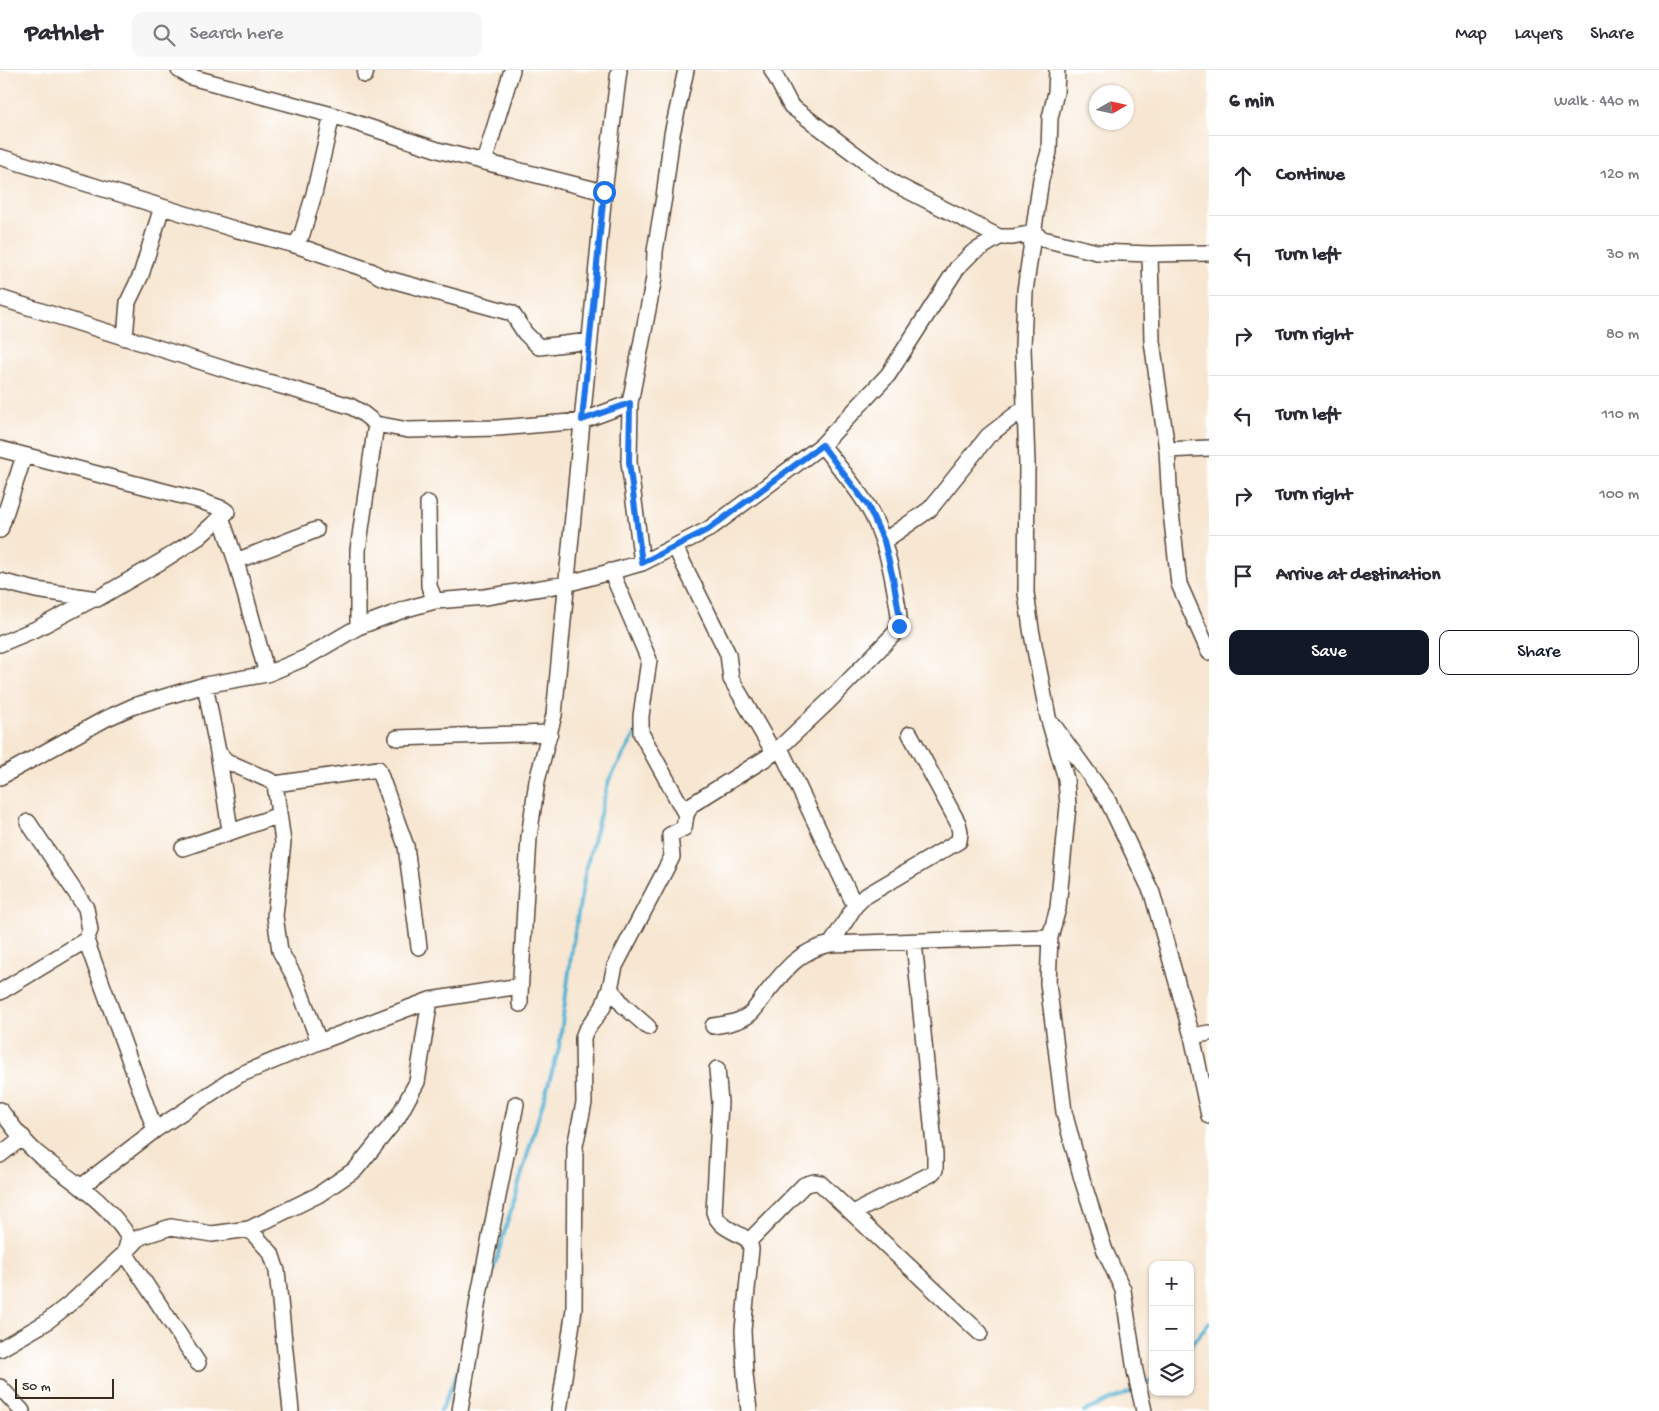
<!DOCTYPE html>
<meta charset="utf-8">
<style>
body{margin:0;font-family:"Gochi Hand",sans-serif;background:#f7f7f7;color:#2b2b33}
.controls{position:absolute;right:15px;bottom:15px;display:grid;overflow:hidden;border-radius:10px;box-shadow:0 1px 4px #0004}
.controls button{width:45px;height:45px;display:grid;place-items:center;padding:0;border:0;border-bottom:1px solid #e1e1e2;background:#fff;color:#2b2b33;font:25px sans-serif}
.compass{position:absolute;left:1089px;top:15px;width:45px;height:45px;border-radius:50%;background:#fff;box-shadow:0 1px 4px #0004;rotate:81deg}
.scale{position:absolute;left:15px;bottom:12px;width:99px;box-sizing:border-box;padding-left:5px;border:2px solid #3b2a1e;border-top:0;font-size:14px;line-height:18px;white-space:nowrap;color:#3b2a1e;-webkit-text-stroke:4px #fff;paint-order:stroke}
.stop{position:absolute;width:15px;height:15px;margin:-11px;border:4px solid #1a73e8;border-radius:50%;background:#fff}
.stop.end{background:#1a73e8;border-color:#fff;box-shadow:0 1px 5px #0008}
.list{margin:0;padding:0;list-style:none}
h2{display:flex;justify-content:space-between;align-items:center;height:65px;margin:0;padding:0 20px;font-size:21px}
h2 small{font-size:16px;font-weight:400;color:#7c7c81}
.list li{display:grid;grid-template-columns:32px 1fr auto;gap:15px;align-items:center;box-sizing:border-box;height:80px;padding:0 20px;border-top:1px solid #e1e1e2}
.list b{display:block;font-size:19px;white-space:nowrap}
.list em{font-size:16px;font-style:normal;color:#7c7c81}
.actions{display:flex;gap:10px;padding:15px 20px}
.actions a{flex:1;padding:11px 0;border:1px solid #111827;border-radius:10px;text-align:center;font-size:18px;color:#111827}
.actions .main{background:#111827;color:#fff}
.icon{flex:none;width:28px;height:28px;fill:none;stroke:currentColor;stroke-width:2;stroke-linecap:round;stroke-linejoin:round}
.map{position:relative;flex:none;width:1209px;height:1341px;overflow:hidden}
header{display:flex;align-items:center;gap:30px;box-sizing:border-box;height:70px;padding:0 25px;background:#fff;border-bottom:1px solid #e1e1e2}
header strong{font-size:24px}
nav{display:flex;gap:28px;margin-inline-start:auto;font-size:18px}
.search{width:350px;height:45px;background:#f7f7f7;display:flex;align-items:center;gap:12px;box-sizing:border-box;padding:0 18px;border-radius:10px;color:#7c7c81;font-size:19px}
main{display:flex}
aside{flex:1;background:#fff}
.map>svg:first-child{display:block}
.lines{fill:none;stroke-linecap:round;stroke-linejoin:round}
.stream{stroke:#54b2d2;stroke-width:4}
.minor-casing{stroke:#574639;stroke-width:18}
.minor{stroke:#fff;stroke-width:15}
.route{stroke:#1a73e8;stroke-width:6}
</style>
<header>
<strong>Pathlet</strong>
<div class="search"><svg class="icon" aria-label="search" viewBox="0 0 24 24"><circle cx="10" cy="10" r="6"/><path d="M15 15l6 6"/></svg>Search here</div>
<nav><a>Map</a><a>Layers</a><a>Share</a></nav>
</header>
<main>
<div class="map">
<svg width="1209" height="1341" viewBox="0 0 1209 1341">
<rect width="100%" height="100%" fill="#fff"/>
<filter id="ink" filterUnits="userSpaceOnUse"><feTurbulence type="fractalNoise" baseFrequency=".02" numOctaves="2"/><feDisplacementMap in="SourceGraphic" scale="10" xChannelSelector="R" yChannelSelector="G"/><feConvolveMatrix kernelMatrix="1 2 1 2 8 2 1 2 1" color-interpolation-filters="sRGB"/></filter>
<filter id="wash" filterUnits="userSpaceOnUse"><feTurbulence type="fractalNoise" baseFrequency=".0096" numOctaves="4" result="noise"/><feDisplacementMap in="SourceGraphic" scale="20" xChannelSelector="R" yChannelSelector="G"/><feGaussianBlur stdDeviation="1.12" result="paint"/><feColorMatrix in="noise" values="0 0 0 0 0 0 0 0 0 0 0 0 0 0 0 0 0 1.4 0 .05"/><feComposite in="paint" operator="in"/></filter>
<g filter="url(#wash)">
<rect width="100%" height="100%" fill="#f7e6d1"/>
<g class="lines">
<path class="stream" d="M487 1221 559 978 572 878 586 798 609 710 636 663
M1190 1276 1209 1253
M1143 1316 1153 1309
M441 1341 462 1291
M1084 1341 1135 1320"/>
</g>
</g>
<g filter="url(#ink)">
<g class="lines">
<g class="minor-casing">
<path id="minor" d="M179 0 191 7 332 45 441 81 604 122
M772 0 791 36 895 114 999 167
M1057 0 1056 22 1050 48 1049 82 1041 109 1025 221 1023 278 1027 394 1026 523 1031 559 1048 647 1066 709 1068 736 1058 838 1050 867 1048 913 1064 1042 1082 1109 1105 1181 1123 1220 1135 1301 1144 1341
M365 5 366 0
M0 87 234 159 295 175 371 201 381 207 512 243 525 263 539 277 590 271
M484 92 512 0
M295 175 302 164 314 124 332 45
M1150 184 1152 271 1167 380 1170 433 1179 514 1209 582
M0 228 234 302 350 336 361 342 376 354 408 360 498 358 582 351 630 333
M125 268 128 232 141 205 162 137
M0 379 198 430 223 439 227 442 221 447 236 491 267 604
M1167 380 1209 378
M428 433 429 516 435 531
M0 460 24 386
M884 471 930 439 988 366 1024 338
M675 477 728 584 731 609 774 683
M236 491 316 460
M642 493 629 392 630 333 654 208 655 181 664 127 672 64 686 0
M611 501 649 590 641 646V663L686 745
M0 511 36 520 97 529 162 491 199 467 221 447
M358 557V480L376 354
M0 574 36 559 93 529
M1054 656 1107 729 1152 823 1192 966 1209 1046
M397 668 550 663
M780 678 855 836
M218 682 226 691 271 711 275 714 283 772 275 846 280 881 295 908 319 972
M0 707 105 649 134 636 205 615 267 604 305 588 358 557 406 539 435 531 485 527 566 514 642 493 709 459 822 375 888 305 957 198 972 183 999 167H1013L1033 163 1043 169 1097 182 1150 184 1209 183
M275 714 378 699 406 776 419 877
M28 752 86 838 90 860 86 870 155 1060
M228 763 279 745
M183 778 228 763 230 760 218 682 205 615
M831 874 855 836 864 827 959 771 960 762 958 753 910 664
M610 918 623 935 648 957
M0 922 86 870
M520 934V925L529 767 537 711 554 645 604 122 619 0
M713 956C726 954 740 952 750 944 756 939 760 931 765 925 784 901 799 880 831 874L1050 867
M1192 966 1209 963
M717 999 720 1032 714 1142C719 1159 737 1161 749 1171L751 1179 743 1260 745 1304 749 1341
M0 1040C12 1055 24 1073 38 1084 70 1110 108 1132 129 1168L125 1183 198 1293
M0 1085 23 1067
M82 1116 155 1060 239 1005 319 972 430 930 520 916
M853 1143 931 1104 935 1100V1084L914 872
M249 1159 271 1183 277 1201 291 1341
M749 1171 804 1115 814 1112 820 1113 980 1263
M0 1279 45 1253 73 1231 125 1183 140 1167 171 1157 212 1164 249 1159 318 1125 356 1099 398 1047 417 1012 430 930
M0 1317 22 1341
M460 1341 479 1224 516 1034
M559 1341 574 1239 575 1076 584 1033 583 968 585 962 603 937 610 918 615 896 672 787 670 765 684 758 686 745 691 735 774 683 829 631 896 562C902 549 897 535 895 521 890 491 883 463 868 437 855 415 837 395 822 375"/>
</g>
<use href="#minor" class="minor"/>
</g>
</g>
<g class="lines" filter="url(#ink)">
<path class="route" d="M604 122 582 350 630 333 629 392 642 493 709 459 822 375 868 436 884 471 893 508 900 549 899 556"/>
</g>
</svg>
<div class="controls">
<button>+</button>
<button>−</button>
<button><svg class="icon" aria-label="layers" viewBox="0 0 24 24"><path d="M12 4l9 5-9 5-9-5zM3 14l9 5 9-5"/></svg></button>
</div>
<svg class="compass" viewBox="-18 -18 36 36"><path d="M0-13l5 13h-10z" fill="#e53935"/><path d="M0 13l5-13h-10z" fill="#7c7c81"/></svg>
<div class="scale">50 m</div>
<div class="stop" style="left:604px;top:122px"></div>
<div class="stop end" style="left:899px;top:556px"></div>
</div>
<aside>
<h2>6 min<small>Walk · 440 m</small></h2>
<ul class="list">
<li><svg class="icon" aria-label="ahead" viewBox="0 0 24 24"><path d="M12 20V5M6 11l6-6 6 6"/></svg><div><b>Continue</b></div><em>120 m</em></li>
<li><svg class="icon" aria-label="left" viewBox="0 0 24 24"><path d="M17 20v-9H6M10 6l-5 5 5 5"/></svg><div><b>Turn left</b></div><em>30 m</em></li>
<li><svg class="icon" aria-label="right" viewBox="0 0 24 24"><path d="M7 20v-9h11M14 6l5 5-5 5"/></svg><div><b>Turn right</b></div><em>80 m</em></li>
<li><svg class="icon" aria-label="left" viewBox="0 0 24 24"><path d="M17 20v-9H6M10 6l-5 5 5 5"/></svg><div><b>Turn left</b></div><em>110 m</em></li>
<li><svg class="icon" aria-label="right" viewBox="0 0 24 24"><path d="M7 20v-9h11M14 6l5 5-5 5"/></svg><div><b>Turn right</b></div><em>100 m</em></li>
<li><svg class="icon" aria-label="arrive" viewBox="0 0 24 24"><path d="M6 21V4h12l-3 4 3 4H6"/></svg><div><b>Arrive at destination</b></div></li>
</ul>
<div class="actions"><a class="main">Save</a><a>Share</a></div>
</aside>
</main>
